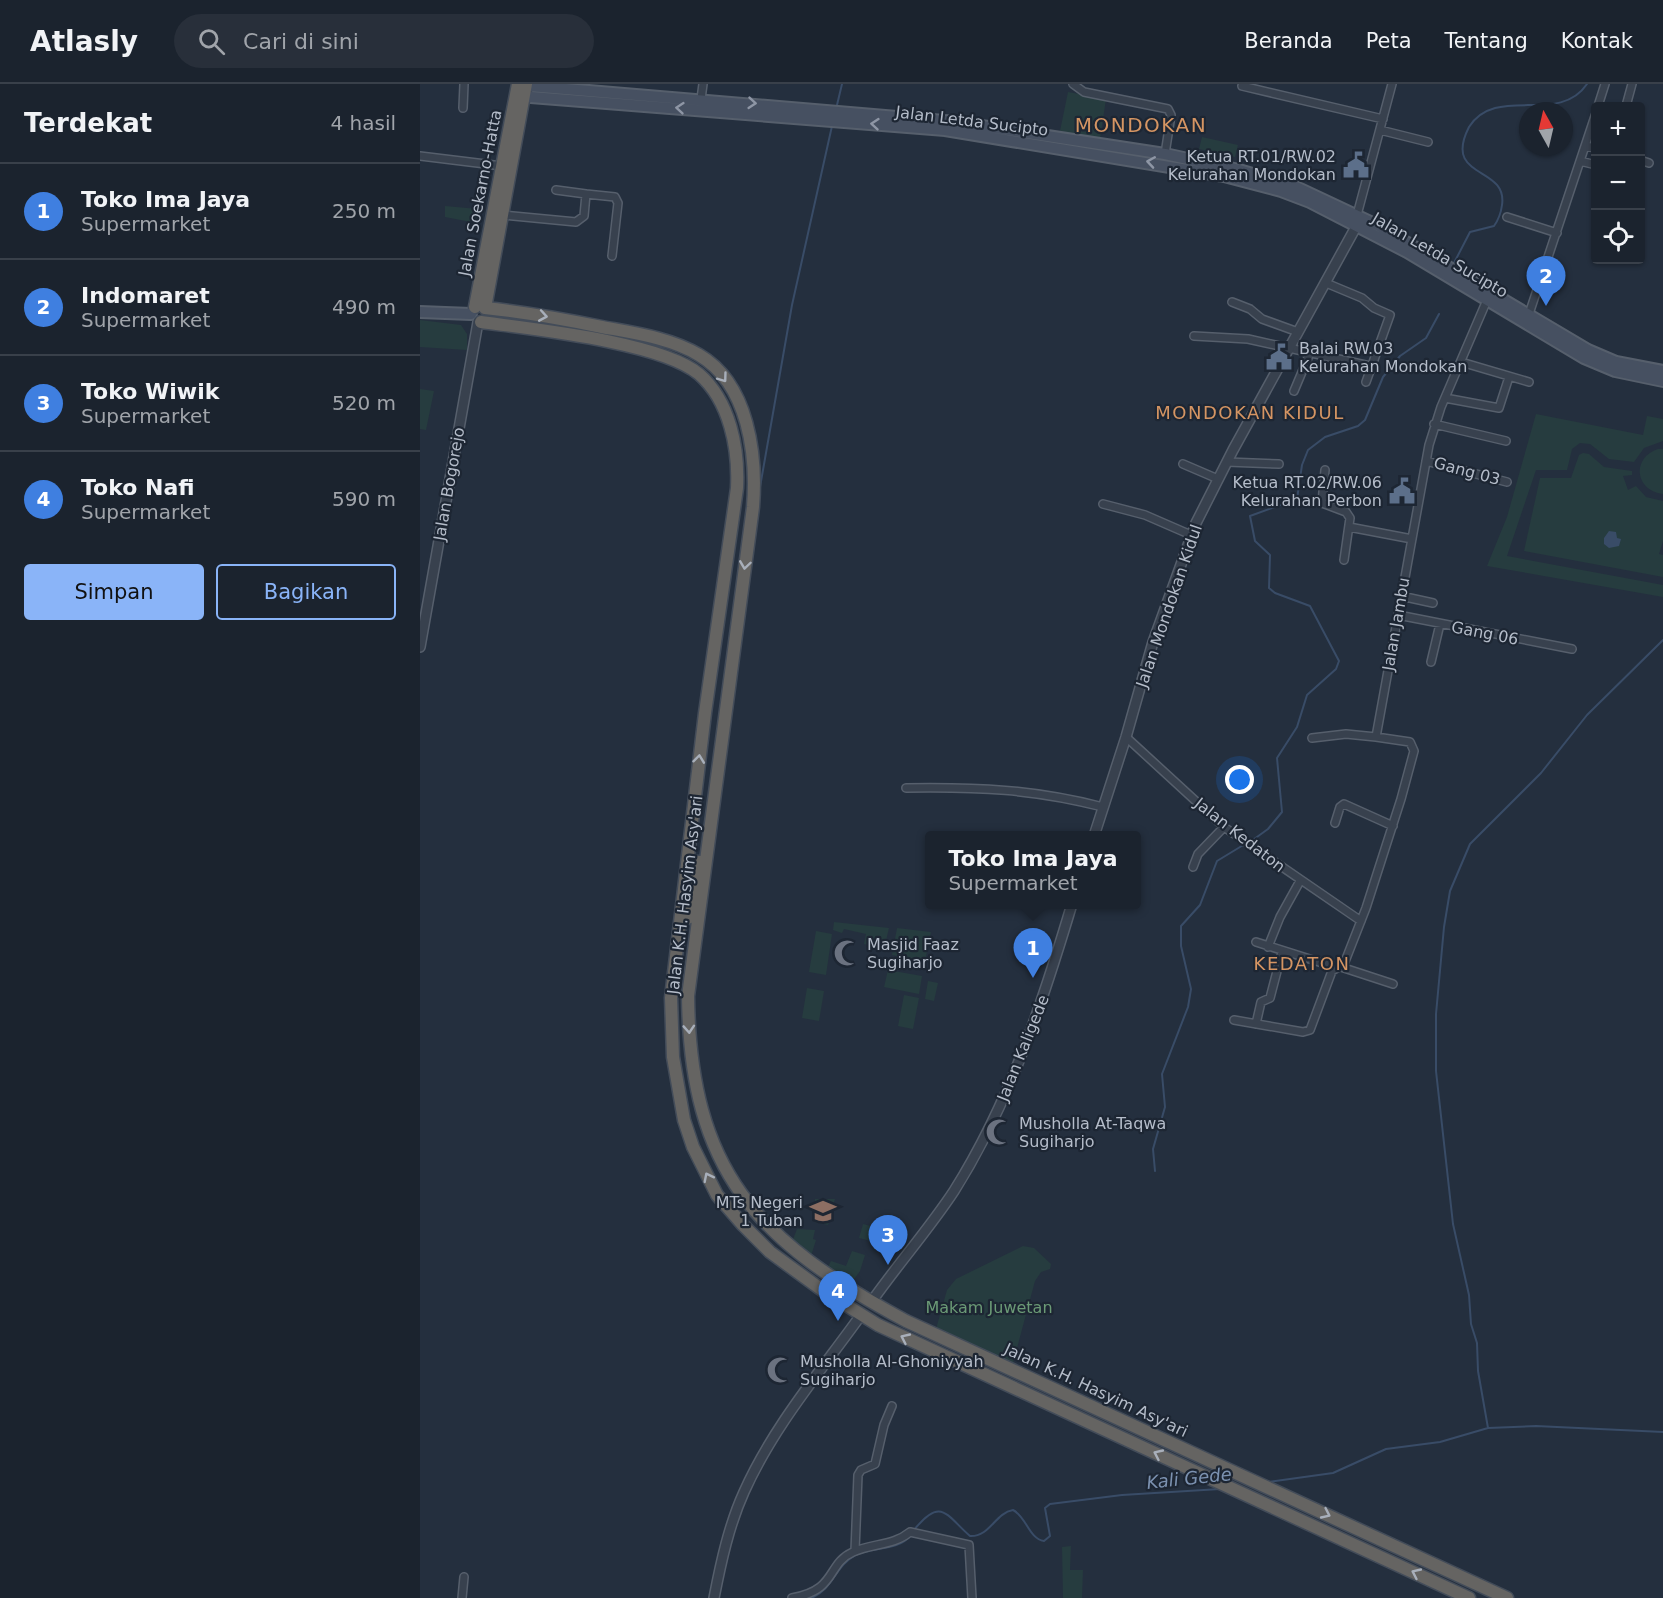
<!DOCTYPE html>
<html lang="id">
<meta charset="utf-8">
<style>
body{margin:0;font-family:"DejaVu Sans",sans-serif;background:#282f3a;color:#f1f3f6}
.controls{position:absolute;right:18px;top:18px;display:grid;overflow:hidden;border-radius:6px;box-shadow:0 2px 4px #0004}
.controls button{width:54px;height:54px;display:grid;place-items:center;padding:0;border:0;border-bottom:2px solid #39404a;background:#1b232e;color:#f1f3f6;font:30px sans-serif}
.compass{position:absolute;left:1099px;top:18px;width:54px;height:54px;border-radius:50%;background:#1b232e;box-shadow:0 2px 4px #0004;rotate:352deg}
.you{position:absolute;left:820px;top:696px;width:21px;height:21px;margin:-15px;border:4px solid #fff;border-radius:50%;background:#1a73e8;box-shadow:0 0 0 9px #1a73e833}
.badge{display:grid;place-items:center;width:39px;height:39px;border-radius:50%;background:#8ab4f8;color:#fff;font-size:20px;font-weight:700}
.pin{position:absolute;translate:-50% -50px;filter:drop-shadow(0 2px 3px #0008)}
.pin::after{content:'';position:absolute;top:32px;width:21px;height:18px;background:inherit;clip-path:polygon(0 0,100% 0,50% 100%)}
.popup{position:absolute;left:505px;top:747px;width:216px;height:78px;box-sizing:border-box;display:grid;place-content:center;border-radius:6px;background:#1b232e;filter:drop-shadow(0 2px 4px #0005);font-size:20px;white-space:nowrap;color:#a0a4aa}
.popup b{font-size:22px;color:#f1f3f6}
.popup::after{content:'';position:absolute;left:50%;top:100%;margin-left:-12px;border:12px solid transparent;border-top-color:#1b232e}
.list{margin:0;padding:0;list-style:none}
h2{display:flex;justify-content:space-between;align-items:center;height:78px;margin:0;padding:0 24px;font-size:26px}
h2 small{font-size:20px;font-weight:400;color:#a0a4aa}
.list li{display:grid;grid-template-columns:39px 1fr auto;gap:18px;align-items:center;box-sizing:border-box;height:96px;padding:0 24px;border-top:2px solid #39404a}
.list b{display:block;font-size:22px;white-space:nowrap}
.list p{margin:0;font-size:20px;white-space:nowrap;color:#a0a4aa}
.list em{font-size:20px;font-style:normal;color:#a0a4aa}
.actions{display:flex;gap:12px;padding:18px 24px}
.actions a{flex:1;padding:14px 0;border:2px solid #8ab4f8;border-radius:6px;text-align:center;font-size:21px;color:#8ab4f8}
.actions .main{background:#8ab4f8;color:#111}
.icon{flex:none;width:33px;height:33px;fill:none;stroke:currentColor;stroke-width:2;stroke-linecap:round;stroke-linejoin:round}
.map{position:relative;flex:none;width:1243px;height:1514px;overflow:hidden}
header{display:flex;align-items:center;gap:36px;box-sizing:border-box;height:84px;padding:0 30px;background:#1b232e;border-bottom:2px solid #39404a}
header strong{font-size:28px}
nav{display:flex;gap:33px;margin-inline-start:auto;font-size:21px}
.search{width:420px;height:54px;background:#282f3a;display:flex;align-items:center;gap:15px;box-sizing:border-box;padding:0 21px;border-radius:33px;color:#a0a4aa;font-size:22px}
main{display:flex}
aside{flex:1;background:#1b232e}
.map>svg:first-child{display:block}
.green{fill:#263c3f}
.water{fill:#394c67}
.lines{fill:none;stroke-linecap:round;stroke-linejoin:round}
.stream{stroke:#394c67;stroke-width:2}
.minor-casing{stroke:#565f6c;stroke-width:10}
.tertiary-casing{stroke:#565f6c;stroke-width:12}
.secondary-casing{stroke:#565f6c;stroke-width:14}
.trunk-casing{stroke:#434c59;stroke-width:15}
.minor{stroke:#38414e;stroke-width:7}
.tertiary{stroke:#38414e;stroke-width:9}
.secondary{stroke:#465061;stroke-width:10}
.trunk{stroke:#656462;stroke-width:12}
.oneway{stroke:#8e96a5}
.oneway2{stroke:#a8afba}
.labels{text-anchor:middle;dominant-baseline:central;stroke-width:4.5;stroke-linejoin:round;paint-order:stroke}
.street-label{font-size:16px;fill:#b4bcc9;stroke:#1d2633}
.poi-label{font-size:16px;fill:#b4bcc9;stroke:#1d2633;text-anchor:start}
.park-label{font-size:16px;fill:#6b9a76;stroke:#1d2633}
.neighbourhood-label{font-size:18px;letter-spacing:1.5px;fill:#d59563;stroke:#1d2633}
.water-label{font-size:18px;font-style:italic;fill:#7c92b1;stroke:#1d2633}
.quarter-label{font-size:20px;letter-spacing:1.5px;fill:#d59563;stroke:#1d2633}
</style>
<header>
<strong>Atlasly</strong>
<div class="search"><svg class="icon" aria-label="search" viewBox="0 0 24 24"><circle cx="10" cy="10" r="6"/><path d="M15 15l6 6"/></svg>Cari di sini</div>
<nav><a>Beranda</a><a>Peta</a><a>Tentang</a><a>Kontak</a></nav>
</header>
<main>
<aside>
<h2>Terdekat<small>4 hasil</small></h2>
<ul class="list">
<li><span class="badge" style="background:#3f7fe0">1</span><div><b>Toko Ima Jaya</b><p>Supermarket</p></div><em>250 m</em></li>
<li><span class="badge" style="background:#3f7fe0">2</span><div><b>Indomaret</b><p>Supermarket</p></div><em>490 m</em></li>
<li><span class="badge" style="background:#3f7fe0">3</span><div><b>Toko Wiwik</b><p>Supermarket</p></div><em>520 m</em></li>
<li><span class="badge" style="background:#3f7fe0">4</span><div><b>Toko Nafi</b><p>Supermarket</p></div><em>590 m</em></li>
</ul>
<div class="actions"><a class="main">Simpan</a><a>Bagikan</a></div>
</aside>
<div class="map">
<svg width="1243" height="1514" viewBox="0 0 1243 1514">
<rect width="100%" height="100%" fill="#242f3e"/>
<path class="green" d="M648 8 686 15 680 55 640 47Z
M782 53 818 61 815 73 779 65Z
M25 122 58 125 56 139 25 133Z
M0 236 41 241 47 250V266L0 263Z
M0 305 14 307 6 346 0 345Z
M1116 330 1223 351 1227 332 1243 335V357L1224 364 1214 378 1189 375 1170 360 1160 359 1152 365 1147 386H1116L1087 472 1243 501V513L1067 482 1087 433Z
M1238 365H1243V410C1215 407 1211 374 1238 365Z
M1163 369 1169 370 1184 383 1212 387V391L1203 392 1208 406 1216 402 1226 413 1243 417V457L1239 470 1243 471V493L1104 467 1120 394H1151L1159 371Z
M414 838 469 844 464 865 444 860 446 850 424 845 422 849 413 846Z
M477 844 511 848 505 877 472 871Z
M396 847 412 850 406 891 389 888Z
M468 886 502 892 499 910 464 903Z
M508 897 518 899 514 917 505 915Z
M387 904 404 907 399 937 382 934Z
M484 911 499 914 493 945 478 942Z
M395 1115H415L408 1141 394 1138Z
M443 1140 470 1147 466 1161 439 1154Z
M377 1145 395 1146 393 1155 396 1156 391 1172 372 1158Z
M603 1162 614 1164 631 1180 630 1185 621 1188 615 1197 593 1279 516 1245 527 1206 536 1195Z
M432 1167 445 1171 440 1187 432 1198 408 1183 411 1177 426 1182Z
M651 1462 650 1486H663L662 1514H643L642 1463Z"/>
<path class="water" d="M1189 447 1196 448 1197 454 1201 455 1199 462 1189 464 1184 460V454Z"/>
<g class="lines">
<path class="stream" d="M417 21 422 0
M1034 179 1050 148 1074 142C1079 135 1081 129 1082 121 1088 81 1022 96 1049 43 1076 0 1139 42 1167 0
M340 403 372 221 412 42
M830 758 848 745 862 728 857 674 877 643 887 611 916 585 919 577 890 522 855 509 849 504 850 471 835 457 830 432 877 415 882 381 888 366 905 353 938 342 945 336 963 293 980 272 1006 254 1019 230
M735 1087 733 1065 745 1023 742 990 768 923 771 905 761 862V842L780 821 797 777 825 760
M1068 1344 1058 1287 1057 1259 1051 1240 1049 1211 1033 1140 1016 987V930L1024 843 1030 807 1050 760 1121 689 1167 631 1243 556
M848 1398 913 1389 966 1365 1020 1358 1068 1344 1116 1342 1243 1348
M494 1446C521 1412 526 1431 550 1452 570 1453 575 1429 593 1426 606 1432 609 1455 624 1457L630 1452 625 1424 630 1420 702 1411 800 1405
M391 1514C412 1507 416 1481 434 1472 452 1462 477 1468 491 1451"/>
<g class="minor-casing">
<path id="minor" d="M653 0 664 8 748 25 751 31 745 70
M822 2 963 35
M281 15 283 0
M1178 22 1185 0
M1206 22 1212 0
M43 24 44 0
M960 46 1008 58
M1165 62 1176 64
M0 72 82 82
M1220 76 1229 79
M1160 77 1176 81
M136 106 166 110
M82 131 156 138 164 132 166 110 195 113 198 119 192 172
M937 131 972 0
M1087 133 1137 149
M906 199 942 214 954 224 970 231 946 298
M812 218 830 225 842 235 878 248
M1109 230 1176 29
M774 252 828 255 950 282
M1041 278 1109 298
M874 307 890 269
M1025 314 1079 324 1089 293
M1014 340 1086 357
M1006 377 1087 398
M807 378 859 380
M763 380 798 395
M905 386 902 419 926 428 930 434 924 476
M683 420 725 431 771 451
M929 443 992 455
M981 512 1013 519
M978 531 1152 565
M1011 578 1020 540
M706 653 804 743 941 837
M892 654 926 650 956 653
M486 704C558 703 613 705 683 723
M915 739 920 723 924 720 973 742
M773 783 778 770 804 743
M836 858 915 883
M848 863 860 833 880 797
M921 883 973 900
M814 936 883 948 890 946 912 887 924 880 946 824 981 715 994 667 990 658 956 653 1009 361 1021 323 1067 216
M836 940 841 918 850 914 862 868
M435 1467 438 1391 441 1386 455 1380 464 1341 472 1322
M42 1514 44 1493
M372 1514C418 1506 406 1480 433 1468 453 1459 473 1462 490 1448L549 1461 552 1514"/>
</g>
<g class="tertiary-casing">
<path id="tertiary" d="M0 563 58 238
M674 752 706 653 733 558 776 439 813 366 937 141
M452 1217C478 1180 509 1145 534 1107 590 1018 622 920 652 820
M294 1514C301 1478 309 1441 324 1408 353 1343 400 1288 441 1231"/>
</g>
<g class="secondary-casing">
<path id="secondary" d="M98 1 536 38 745 70 819 86 876 103 959 142 1168 266 1196 278 1243 287
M98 12 525 46 804 92 861 107 890 118 987 168 1164 274 1195 287 1243 297
M0 228 51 230"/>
</g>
<g class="trunk-casing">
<path id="trunk" d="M106 0 65 224C104 228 143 235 182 243 214 249 251 254 279 271 329 300 337 372 333 423L268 912C270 1088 337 1157 486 1237L1087 1514
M55 223 98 0
M61 238C112 245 241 258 279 290 310 317 319 365 317 404L285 629 251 914 253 973 264 1036 273 1063 297 1111 323 1141 350 1168 402 1206 458 1241 1049 1514
M268 834 277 778H282L283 787"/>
</g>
<use href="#minor" class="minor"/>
<use href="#tertiary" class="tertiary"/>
<use href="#secondary" class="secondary"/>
<use href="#trunk" class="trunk"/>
</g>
<defs><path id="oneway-chevron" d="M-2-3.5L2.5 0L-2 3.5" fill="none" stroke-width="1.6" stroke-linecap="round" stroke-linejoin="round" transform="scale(1.5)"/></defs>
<g class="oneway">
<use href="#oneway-chevron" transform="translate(332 19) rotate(5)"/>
<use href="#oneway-chevron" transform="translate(260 24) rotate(-175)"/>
<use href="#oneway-chevron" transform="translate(455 40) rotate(-175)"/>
<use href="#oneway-chevron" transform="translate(731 78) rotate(-171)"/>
</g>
<g class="oneway2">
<use href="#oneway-chevron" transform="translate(123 232) rotate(10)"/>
<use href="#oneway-chevron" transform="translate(303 294) rotate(54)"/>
<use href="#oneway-chevron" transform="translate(325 481) rotate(98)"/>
<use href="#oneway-chevron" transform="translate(279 675) rotate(-83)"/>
<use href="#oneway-chevron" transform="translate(269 945) rotate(86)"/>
<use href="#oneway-chevron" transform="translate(288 1093) rotate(-117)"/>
<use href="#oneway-chevron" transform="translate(485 1254) rotate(-155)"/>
<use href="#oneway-chevron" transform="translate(738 1370) rotate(-155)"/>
<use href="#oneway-chevron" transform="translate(906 1430) rotate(25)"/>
<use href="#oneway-chevron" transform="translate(996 1489) rotate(-155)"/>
</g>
<defs>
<g id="civic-bare" transform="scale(2.07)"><path d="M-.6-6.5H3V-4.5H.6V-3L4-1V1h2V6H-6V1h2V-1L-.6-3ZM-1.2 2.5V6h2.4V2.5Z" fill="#5c6f8a" stroke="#1d2633" stroke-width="2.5" paint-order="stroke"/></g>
<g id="mosque-bare" transform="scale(2.07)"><path d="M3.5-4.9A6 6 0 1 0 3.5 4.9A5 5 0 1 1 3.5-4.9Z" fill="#6b7280" stroke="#1d2633" stroke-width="2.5" paint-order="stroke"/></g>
<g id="school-bare" transform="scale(2.07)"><path d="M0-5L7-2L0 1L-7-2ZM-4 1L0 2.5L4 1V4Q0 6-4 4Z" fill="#8d6e63" stroke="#1d2633" stroke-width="2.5" paint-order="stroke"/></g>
</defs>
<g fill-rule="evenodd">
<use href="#civic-bare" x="936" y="81"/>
<use href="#civic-bare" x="859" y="273"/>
<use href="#civic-bare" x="982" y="407"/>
<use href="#mosque-bare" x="427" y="869"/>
<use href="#mosque-bare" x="579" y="1048"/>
<use href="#school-bare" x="403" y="1127"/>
<use href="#mosque-bare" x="360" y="1286"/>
</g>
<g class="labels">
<g class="street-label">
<text transform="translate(552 37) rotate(7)">Jalan Letda Sucipto</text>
<text transform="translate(60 109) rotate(-79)">Jalan Soekarno-Hatta</text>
<text transform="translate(1020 171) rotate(30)">Jalan Letda Sucipto</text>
<text transform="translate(1047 387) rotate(15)">Gang 03</text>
<text transform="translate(29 400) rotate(-80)">Jalan Bogorejo</text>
<text transform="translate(749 522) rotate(-71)">Jalan Mondokan Kidul</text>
<text transform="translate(976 540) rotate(-80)">Jalan Jambu</text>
<text transform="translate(1065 549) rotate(11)">Gang 06</text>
<text transform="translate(820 751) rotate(38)">Jalan Kedaton</text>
<text transform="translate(265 811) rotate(-83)">Jalan K.H. Hasyim Asy'ari</text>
<text transform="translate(603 964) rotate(-68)">Jalan Kaligede</text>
<text transform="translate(676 1306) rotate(25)">Jalan K.H. Hasyim Asy'ari</text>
</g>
<g class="poi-label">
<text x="916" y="72" text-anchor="end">Ketua RT.01/RW.02<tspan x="916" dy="18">Kelurahan Mondokan</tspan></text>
<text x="879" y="264">Balai RW.03<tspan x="879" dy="18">Kelurahan Mondokan</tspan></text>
<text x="962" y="398" text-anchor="end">Ketua RT.02/RW.06<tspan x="962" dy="18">Kelurahan Perbon</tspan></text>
<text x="447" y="860">Masjid Faaz<tspan x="447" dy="18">Sugiharjo</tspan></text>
<text x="599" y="1039">Musholla At-Taqwa<tspan x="599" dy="18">Sugiharjo</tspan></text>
<text x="383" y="1118" text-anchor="end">MTs Negeri<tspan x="383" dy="18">1 Tuban</tspan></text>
<text x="380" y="1277">Musholla Al-Ghoniyyah<tspan x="380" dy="18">Sugiharjo</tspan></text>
</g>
<g class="park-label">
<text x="569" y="1223">Makam Juwetan</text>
</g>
<g class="neighbourhood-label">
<text x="830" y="328">MONDOKAN KIDUL</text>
<text x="882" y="879">KEDATON</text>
</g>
<g class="water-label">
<text transform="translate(769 1394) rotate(-6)">Kali Gede</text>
</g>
<g class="quarter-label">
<text x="721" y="41">MONDOKAN</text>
</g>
</g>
</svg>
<div class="controls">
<button>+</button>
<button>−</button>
<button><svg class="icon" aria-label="locate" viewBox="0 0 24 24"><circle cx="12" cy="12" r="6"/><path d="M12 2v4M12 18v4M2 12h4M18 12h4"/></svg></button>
</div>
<svg class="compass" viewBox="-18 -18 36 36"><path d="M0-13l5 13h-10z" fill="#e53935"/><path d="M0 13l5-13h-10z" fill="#a0a4aa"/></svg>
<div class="you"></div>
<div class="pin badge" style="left:613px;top:894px;background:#3f7fe0">1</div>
<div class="popup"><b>Toko Ima Jaya</b>Supermarket</div>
<div class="pin badge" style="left:1126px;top:222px;background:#3f7fe0">2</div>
<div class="pin badge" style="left:468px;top:1181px;background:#3f7fe0">3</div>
<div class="pin badge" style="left:418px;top:1237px;background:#3f7fe0">4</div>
</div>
</main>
